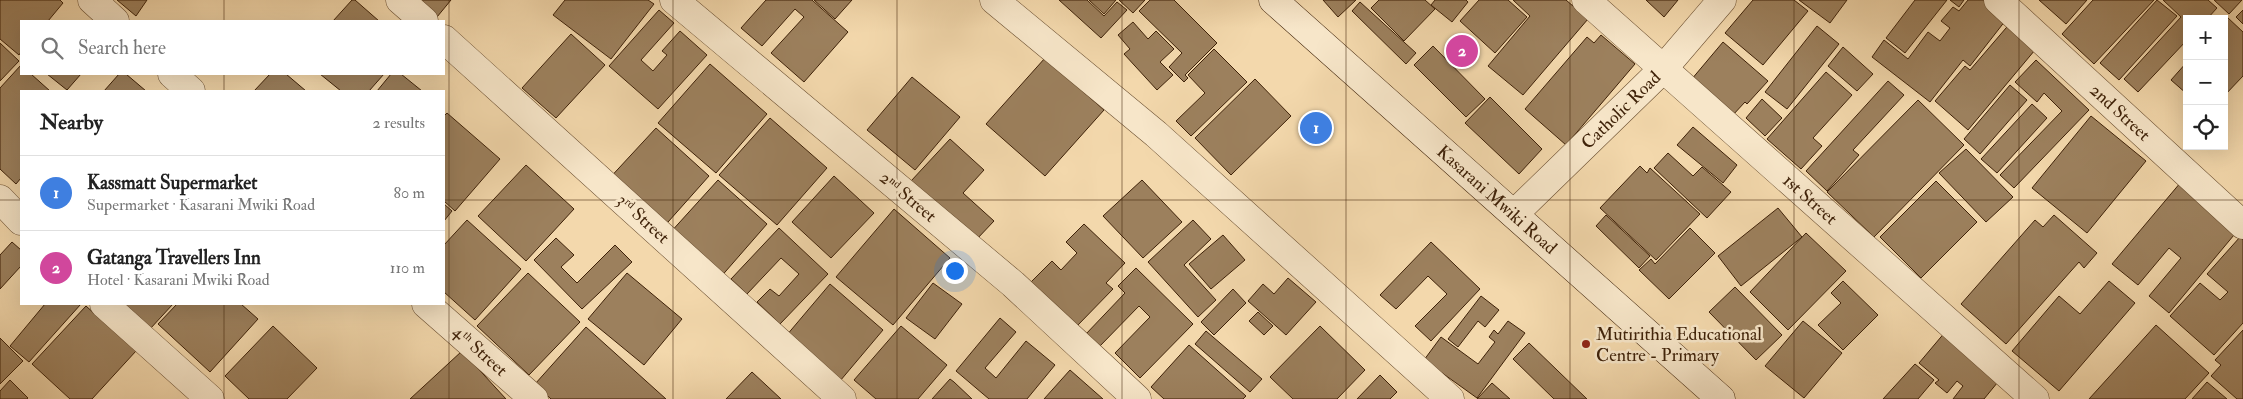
<!DOCTYPE html>
<meta charset="utf-8">
<style>
body{margin:0;font-family:"IM FELL Double Pica",serif;background:#f2f2f2;color:#222}
.controls{position:absolute;right:15px;top:15px;display:grid;overflow:hidden;border-radius:0px;box-shadow:0 5px 20px #0002}
.controls button{width:45px;height:45px;display:grid;place-items:center;padding:0;border:0;border-bottom:1px solid #e0e0e0;background:#fff;color:#222;font:25px sans-serif}
.you{position:absolute;left:954px;top:270px;width:18px;height:18px;margin:-12px;border:4px solid #fff;border-radius:50%;background:#1a73e8;box-shadow:0 0 0 8px #1a73e833}
.badge{display:grid;place-items:center;width:32px;height:32px;border-radius:50%;background:#8f2418;color:#fff;font-size:16px;font-weight:700}
.pin{position:absolute;translate:-50% -50%;border:2px solid #fff;box-shadow:0 1px 5px #0006}
.list{margin:0;padding:0;list-style:none}
h2{display:flex;justify-content:space-between;align-items:center;height:65px;margin:0;padding:0 20px;font-size:21px}
h2 small{font-size:16px;font-weight:400;color:#767676}
.list li{display:grid;grid-template-columns:32px 1fr auto;gap:15px;align-items:center;box-sizing:border-box;height:75px;padding:0 20px;border-top:1px solid #e0e0e0}
.list b{display:block;font-size:19px;white-space:nowrap}
.list p{margin:0;font-size:16px;white-space:nowrap;color:#767676}
.list em{font-size:16px;font-style:normal;color:#767676}
.icon{flex:none;width:28px;height:28px;fill:none;stroke:currentColor;stroke-width:2;stroke-linecap:round;stroke-linejoin:round}
.map{position:relative;flex:none;width:2243px;height:399px;overflow:hidden}
.search{position:absolute;background:#fff;box-shadow:0 5px 20px #0002;left:20px;top:20px;width:425px;height:55px;display:flex;align-items:center;gap:12px;box-sizing:border-box;padding:0 18px;border-radius:0px;color:#767676;font-size:19px}
.panel{position:absolute;background:#fff;box-shadow:0 5px 20px #0002;left:20px;top:90px;width:425px;height:215px;border-radius:0px}
.map>svg:first-child{display:block}
.building{fill:#9c805d;stroke:#3e2108}
.lines{fill:none;stroke-linecap:round;stroke-linejoin:round}
.minor-casing{stroke:#6b4f31;stroke-width:29}
.secondary-casing{stroke:#3e2108;stroke-width:29}
.minor{stroke:#f7e6c9;stroke-width:28}
.secondary{stroke:#f7e6c9;stroke-width:28}
.grid{fill:none;stroke:#3e2108;stroke-width:1;stroke-opacity:0.55}
.poi-dot{fill:#8f2418;stroke:#f7e6c9;stroke-width:2}
.labels{text-anchor:middle;dominant-baseline:central;stroke-width:5;stroke-linejoin:round;paint-order:stroke}
.street-label{font-size:18px;fill:#3e2108;stroke:#f7e6c9}
.poi-label{font-size:18px;fill:#3e2108;stroke:#f7e6c9;text-anchor:start}
</style>
<div class="map">
<svg width="2243" height="399" viewBox="0 0 2243 399">
<rect width="100%" height="100%" fill="#f3d8ac"/>
<filter id="stains"><feTurbulence type="fractalNoise" baseFrequency=".004" numOctaves="4"/><feColorMatrix values="0 0 0 0 .2 0 0 0 0 .09 0 0 0 0 .02 0 0 0 .5 -.17"/></filter>
<radialGradient id="worn" r=".72"><stop offset=".6" stop-color="#630" stop-opacity="0"/><stop offset="1" stop-color="#630" stop-opacity=".3"/></radialGradient>
<path class="building" d="M0 0H60L63 3 48 21H21V52L19 55 0 39Z
M117 0H147L136 16Z
M352 0H355L379 21H333Z
M417 0H451L437 17Z
M565 0H648L654 4 611 59 553 15Z
M766 0H812L848 32 804 82 771 53 804 17 795 9 762 46 741 28Z
M814 0H852L835 19Z
M1059 0H1087L1104 16 1117 2 1127 10 1101 38Z
M1089 0H1116L1104 14Z
M1119 0H1145L1133 13Z
M1150 0H1174L1217 43 1185 75 1188 78 1184 82 1169 67 1182 53 1139 11Z
M1323 0H1356L1338 17Z
M1379 0H1425L1435 9 1404 41 1371 8Z
M1435 0H1466L1468 2 1452 22 1431 5Z
M1479 0H1508L1527 17 1495 53 1460 21Z
M1513 0H1566L1588 19 1523 95 1488 66 1530 16Z
M1646 0H1678L1664 17Z
M1753 0H1794L1808 11 1763 65 1725 33Z
M1799 0H1847L1830 23Z
M1915 0H1947L1905 53 1886 38Z
M1950 0H1964L1959 7Z
M1968 0H1988L2009 16 1970 66 1963 60 1930 102 1872 57 1884 40 1908 59 1928 32 1940 41 1950 28 1941 21 1953 7 1959 11Z
M2039 0H2087L2066 24Z
M2093 0H2154L2094 64 2062 34Z
M2157 0 2177 16 2119 80 2100 63Z
M2163 0H2208L2217 8 2207 19H2187V40L2138 92 2124 79 2181 17Z
M2214 0H2242L2229 14Z
M1360 2 1416 53 1406 64 1352 11Z
M659 10 674 23 641 60 653 71 667 55 662 51 680 31 707 55 658 109 609 66Z
M2243 10V24L2236 17Z
M2227 17 2243 32V76L2224 96V20Z
M2012 21 2040 44 1968 130 1935 101 1965 66 1970 70Z
M1133 22 1148 39 1156 31 1174 49 1160 62 1173 75 1157 90 1124 54 1130 49 1118 35Z
M1817 26 1839 44 1787 109 1765 92Z
M571 34 605 65 556 118 522 88Z
M1601 35 1635 64 1566 145 1525 109 1587 37 1594 43Z
M1723 42 1768 81 1747 104 1745 102 1732 116 1691 80Z
M0 43 19 61 0 81Z
M1433 46 1485 99 1466 117 1414 65Z
M1843 47 1873 74 1857 91 1828 66Z
M1214 49 1247 82 1191 136 1176 121 1205 93 1188 75Z
M1045 58 1104 110 1045 176 986 124Z
M2036 60 2089 110 2014 188 2000 175 2062 111 2044 93 2037 102 2015 82Z
M2187 62V94L2171 80Z
M710 64 767 114 716 173 658 123Z
M21 65V74H31L50 91H21V178L16 184 0 169V88Z
M1826 72 1852 95 1813 138 1822 146 1801 169 1767 139Z
M47 74H81L67 90Z
M119 74H126L146 91H104Z
M270 74H286L306 91H254Z
M320 74H384L369 91H341Z
M391 74H401L422 91H377Z
M912 77 960 117 915 170 867 130Z
M1255 79 1291 116 1231 175 1195 138Z
M1888 81 1904 95 1853 150 1859 155 1827 191 1806 171Z
M2010 85 2027 100 1980 154 1964 139Z
M1490 97 1542 149 1519 174 1465 123Z
M1762 99 1782 118 1765 136 1746 118Z
M1918 100 1964 145 1874 237 1827 192Z
M2032 104 2047 118 1997 173 1981 159Z
M447 113 500 159 455 211 444 201V116Z
M2091 116 2146 161 2087 233 2032 188Z
M770 118 827 168 777 225 719 175Z
M1693 127 1737 165 1723 183 1677 145Z
M656 128 709 176 660 231 606 182Z
M950 139 984 170 963 193 994 221 976 240 911 181Z
M1966 149 2013 197 1986 222 1939 173Z
M1668 153 1693 176 1702 167 1731 192 1707 218 1654 168Z
M526 165 574 209 526 261 478 216Z
M1640 166 1647 173 1650 168 1700 214 1656 260 1600 208Z
M834 176 874 213 831 258 792 222Z
M718 180 767 224 719 279 669 234Z
M1142 180 1182 222 1143 258 1103 216Z
M1936 181 1977 222 1921 278 1880 237Z
M2181 182 2239 229 2169 313 2149 296 2181 258 2169 248 2138 285 2112 264Z
M444 204 452 211 444 221Z
M1778 208 1802 237 1741 286 1718 256Z
M894 209 950 258 893 325 836 277Z
M1606 215 1650 256 1639 268 1596 226Z
M2054 215 2097 253 2084 268 2079 262 2006 344 1961 304 2035 220 2043 227Z
M467 220 521 269 475 320 444 292V245Z
M1193 220 1211 239 1184 265 1216 300 1198 317 1148 262Z
M1084 224 1125 263 1106 283 1113 289 1077 326 1031 282 1052 261 1061 270 1077 253 1066 242Z
M779 228 828 274 780 324 757 302 770 289 779 296 799 274 781 258 747 294 731 279Z
M1690 228 1715 253 1669 299 1639 270 1651 259 1655 264Z
M1806 233 1846 271 1788 330 1750 292Z
M1223 235 1245 260 1211 289 1189 264Z
M2240 237 2243 240V323L2214 355 2170 316 2200 283 2220 300 2228 292 2207 274Z
M556 238 574 255 561 267 577 283 615 245 632 262 582 309 534 260Z
M12 242 21 250V266L0 289V255Z
M1431 242 1480 289 1431 341 1415 326 1447 294 1428 276 1396 309 1380 295Z
M1136 268 1193 324 1140 378 1115 353 1150 317 1139 306 1098 348 1085 335 1125 293 1118 286Z
M528 273 580 322 529 375 477 326Z
M627 273 682 319 644 365 588 319Z
M1288 278 1316 302 1286 335 1248 301 1263 284 1274 294Z
M1843 281 1878 315 1843 350 1818 325 1841 303 1831 293Z
M2109 281 2135 303 2059 391 2012 351 2059 296 2080 314Z
M933 283 962 304 935 339 906 318Z
M830 284 883 330 840 381 786 336Z
M1735 287 1782 335 1756 360 1709 312Z
M1233 289 1246 303 1214 335 1201 322Z
M1481 296 1499 310 1485 327 1478 321 1458 347 1448 339Z
M45 304H81L29 362 10 346Z
M122 304H173L150 329Z
M177 304H241L258 319 210 372 158 324Z
M86 306 136 351 92 399H70L32 364Z
M1258 312 1273 326 1264 335 1249 321Z
M1000 318 1016 332 985 368 996 378 1026 341 1055 365 1027 399H989L956 371Z
M1508 321 1525 333 1477 398 1424 360 1441 337 1478 364 1495 342 1489 337 1494 330 1498 334Z
M1803 321 1842 353 1804 398 1765 366Z
M2156 325 2209 373 2185 399H2089Z
M273 326 317 368 287 399H249L225 376Z
M901 326 947 365 918 399H876L854 380Z
M1320 326 1365 370 1337 399H1293L1270 377Z
M586 327 666 399H551L535 384Z
M2243 330V399H2237L2211 376 2221 365 2215 360Z
M1206 331 1262 379 1250 392 1195 344Z
M1946 331 2002 377 1984 399H1953L1963 386 1957 381 1947 393 1935 383 1939 380 1919 363Z
M0 338 23 361 0 384Z
M1529 343 1587 399H1554L1513 359Z
M1189 345 1246 396 1243 399H1164L1151 387Z
M462 351 506 399H410Z
M1915 364 1934 380 1918 399H1883Z
M1070 370 1103 399H1044Z
M752 372 781 399H726Z
M1380 375 1397 392 1390 399H1357Z
M950 379 954 382 972 399H932Z
M10 380 28 398 27 399H0V391Z
M2207 382 2227 399H2192Z
M1492 383 1510 399H1477Z"/>
<g class="lines">
<g class="minor-casing">
<g id="minor">
<path d="M92 0 115 21"/>
<path d="M400 0 424 21"/>
<path d="M674 0 1013 284 1137 399"/>
<path d="M994 0 1156 134 1450 399"/>
<path id="s1" d="M1586 0 2035 399"/>
<path id="s2" d="M1998 0 2243 225"/>
<path d="M444 39 842 399"/>
<path d="M172 74 191 91"/>
<path d="M0 199 21 221"/>
<path id="s3" d="M1514 214 1663 69 1722 0"/>
<path d="M104 304 210 399"/>
<path d="M426 304 534 399"/>
</g>
</g>
<g class="secondary-casing">
<g id="secondary">
<path id="s4" d="M1273 0 1721 399"/>
</g>
</g>
<use href="#minor" class="minor"/>
<use href="#secondary" class="secondary"/>
</g>
<path class="grid" d="M224 0V21M449 0V399M673 0V399M897 0V399M1122 0V399M1346 0V399M1570 0V399M1794 0V399M2019 0V399M224 74V91M0 200H21M444 200H2243M224 304V399"/>
<circle class="poi-dot" cx="1586" cy="344" r="5"/>
<g class="labels">
<g class="street-label">
<text stroke="none"><textPath href="#s3" startOffset="149">Catholic Road</textPath></text>
<text stroke="none"><textPath href="#s2" startOffset="166">2nd Street</textPath></text>
<text transform="translate(908 197) rotate(40)">2ⁿᵈ Street</text>
<text stroke="none"><textPath href="#s4" startOffset="300">Kasarani Mwiki Road</textPath></text>
<text stroke="none"><textPath href="#s1" startOffset="300">1st Street</textPath></text>
<text transform="translate(643 219) rotate(42)">3ʳᵈ Street</text>
<text transform="translate(480 351) rotate(42)">4ᵗʰ Street</text>
</g>
<g class="poi-label">
<text x="1596" y="334">Mutirithia Educational<tspan x="1596" dy="21">Centre - Primary</tspan></text>
</g>
</g>
<rect width="100%" height="100%" filter="url(#stains)"/>
<rect width="100%" height="100%" fill="url(#worn)"/>
</svg>
<div class="controls">
<button>+</button>
<button>−</button>
<button><svg class="icon" aria-label="locate" viewBox="0 0 24 24"><circle cx="12" cy="12" r="6"/><path d="M12 2v4M12 18v4M2 12h4M18 12h4"/></svg></button>
</div>
<div class="you"></div>
<div class="pin badge" style="left:1316px;top:128px;background:#3f7fe0">1</div>
<div class="pin badge" style="left:1462px;top:51px;background:#d1479c">2</div>
<div class="search"><svg class="icon" aria-label="search" viewBox="0 0 24 24"><circle cx="10" cy="10" r="6"/><path d="M15 15l6 6"/></svg>Search here</div>
<section class="panel">
<h2>Nearby<small>2 results</small></h2>
<ul class="list">
<li><span class="badge" style="background:#3f7fe0">1</span><div><b>Kassmatt Supermarket</b><p>Supermarket · Kasarani Mwiki Road</p></div><em>80 m</em></li>
<li><span class="badge" style="background:#d1479c">2</span><div><b>Gatanga Travellers Inn</b><p>Hotel · Kasarani Mwiki Road</p></div><em>110 m</em></li>
</ul>
</section>
</div>
